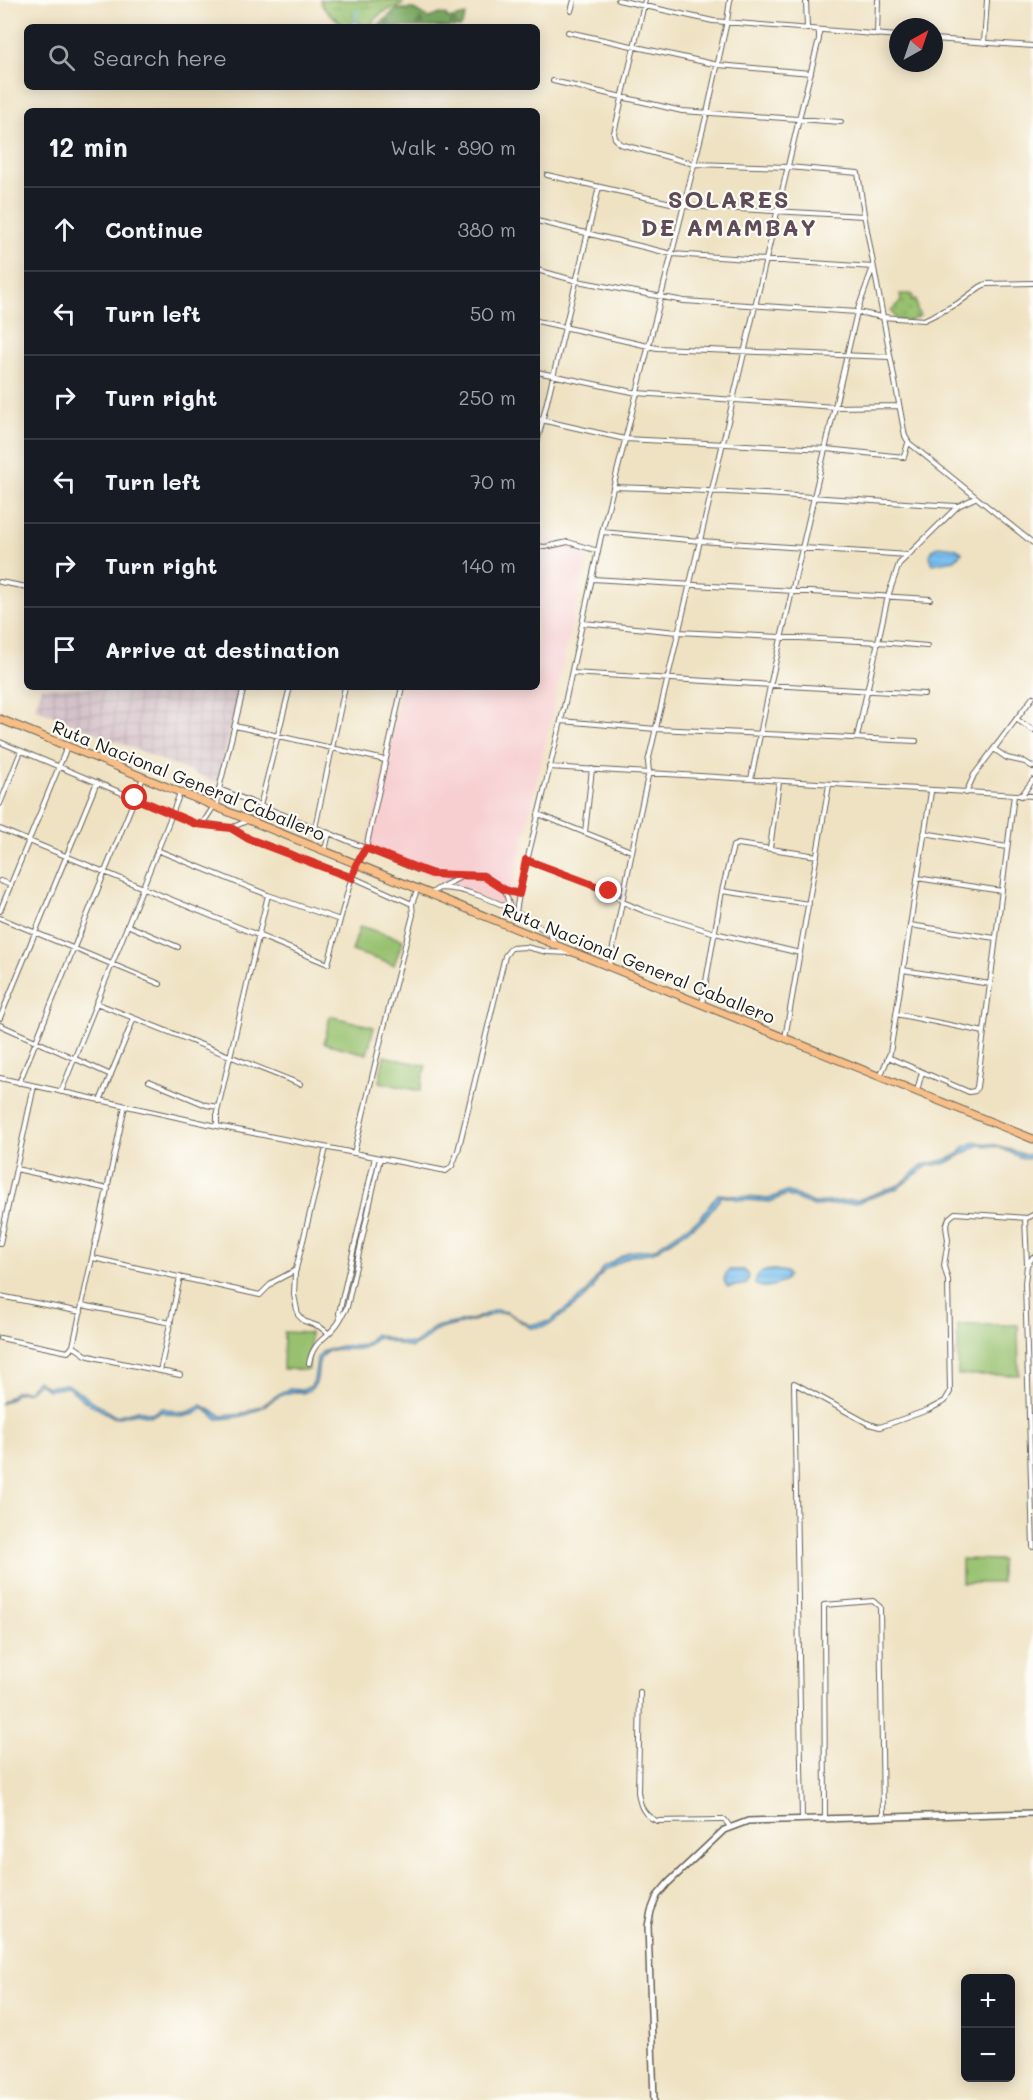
<!DOCTYPE html>
<meta charset="utf-8">
<style>
body{margin:0;font-family:Mali,sans-serif;background:#20242c;color:#f1f3f6}
.controls{position:absolute;right:18px;bottom:18px;display:grid;overflow:hidden;border-radius:9px;box-shadow:0 3px 15px #0003}
.controls button{width:54px;height:54px;display:grid;place-items:center;padding:0;border:0;border-bottom:2px solid #363941;background:#171b24;color:#f1f3f6;font:30px sans-serif}
.compass{position:absolute;left:889px;top:18px;width:54px;height:54px;border-radius:50%;background:#171b24;box-shadow:0 3px 15px #0003;rotate:40deg}
.stop{position:absolute;width:18px;height:18px;margin:-14px;border:4px solid #d93025;border-radius:50%;background:#fff}
.stop.end{background:#d93025;border-color:#fff;box-shadow:0 2px 6px #0008}
.list{margin:0;padding:0;list-style:none}
h2{display:flex;justify-content:space-between;align-items:center;height:78px;margin:0;padding:0 24px;font-size:26px}
h2 small{font-size:20px;font-weight:400;color:#9ea1a6}
.list li{display:grid;grid-template-columns:39px 1fr auto;gap:18px;align-items:center;box-sizing:border-box;height:84px;padding:0 24px;border-top:2px solid #363941}
.list b{display:block;font-size:22px;white-space:nowrap}
.list em{font-size:20px;font-style:normal;color:#9ea1a6}
.icon{flex:none;width:33px;height:33px;fill:none;stroke:currentColor;stroke-width:2;stroke-linecap:round;stroke-linejoin:round}
.map{position:relative;flex:none;width:1033px;height:2100px;overflow:hidden}
.search{position:absolute;background:#171b24;box-shadow:0 3px 15px #0003;left:24px;top:24px;width:516px;height:66px;display:flex;align-items:center;gap:15px;box-sizing:border-box;padding:0 21px;border-radius:9px;color:#9ea1a6;font-size:22px}
.panel{position:absolute;background:#171b24;box-shadow:0 3px 15px #0003;left:24px;top:108px;width:516px;height:582px;border-radius:9px}
.map>svg:first-child{display:block}
.built{fill:#f7cfd1}
.industrial{fill:url(#industrial-grid)}
.grass{fill:url(#grass-dots);stroke:#5a6e45;stroke-width:1.5}
.forest{fill:url(#forest-firs);stroke:#4a623e;stroke-width:1.5}
.wetland{fill:url(#wetland-marsh);stroke:#5a6e45;stroke-width:1.5}
.green{fill:#97c16e;stroke:#5a6e45;stroke-width:1.5}
.water{fill:url(#water-rules);stroke:#4a6e86;stroke-width:1.5}
.lines{fill:none;stroke-linecap:round;stroke-linejoin:round}
.stream{stroke:#77c0f0;stroke-width:1.5}
.minor-casing{stroke:#666156;stroke-width:6}
.tertiary-casing{stroke:#666156;stroke-width:8}
.trunk-casing{stroke:#666156;stroke-width:9}
.minor{stroke:#fff;stroke-width:4}
.tertiary{stroke:#fff;stroke-width:5}
.trunk{stroke:#f7be88;stroke-width:7}
.route{stroke:#d93025;stroke-width:8}
.labels{text-anchor:middle;dominant-baseline:central;stroke-width:4.5;stroke-linejoin:round;paint-order:stroke}
.street-label{font-size:18px;fill:#1c1c1c;stroke:#fdfcf7}
.district-label{font-size:24px;font-weight:bold;letter-spacing:1.5px;fill:#604c57;stroke:#fdfcf7}
</style>
<div class="map">
<svg width="1033" height="2100" viewBox="0 0 1033 2100">
<defs>
<pattern id="industrial-grid" width="8" height="8" patternUnits="userSpaceOnUse" patternTransform="scale(1.5)"><rect width="8" height="8" fill="#d2bdc6"/><path d="M0 4h8M4 0v8" fill="none" stroke="#b4a2aa"/></pattern>
<pattern id="grass-dots" width="8" height="8" patternUnits="userSpaceOnUse" patternTransform="scale(1.5)"><rect width="8" height="8" fill="#97c16e"/><path d="M2 2h.1M6 6h.1" fill="none" stroke="#82a55f" stroke-width="1.8" stroke-linecap="round"/></pattern>
<pattern id="forest-firs" width="22" height="20" patternUnits="userSpaceOnUse" patternTransform="scale(1.5)"><rect width="22" height="20" fill="#79a761"/><path d="M5 1l3.5 6h-7zM16 11l3.5 6h-7z" fill="#62874f"/></pattern>
<pattern id="wetland-marsh" width="20" height="14" patternUnits="userSpaceOnUse" patternTransform="scale(1.5)"><rect width="20" height="14" fill="#97c16e"/><path d="M1 5h8M5 5V1M11 12h8M15 12V8" fill="none" stroke="#82a55f"/></pattern>
<pattern id="water-rules" width="6" height="5" patternUnits="userSpaceOnUse" patternTransform="scale(1.5)"><rect width="6" height="5" fill="#77c0f0"/><path d="M0 2.5h6" fill="none" stroke="#66a4cd"/></pattern>
</defs>
<rect width="100%" height="100%" fill="#fdfcf7"/>
<filter id="ink" filterUnits="userSpaceOnUse"><feTurbulence type="fractalNoise" baseFrequency=".0167" numOctaves="2"/><feDisplacementMap in="SourceGraphic" scale="12" xChannelSelector="R" yChannelSelector="G"/><feConvolveMatrix kernelMatrix="1 2 1 2 8 2 1 2 1" color-interpolation-filters="sRGB"/></filter>
<filter id="wash" filterUnits="userSpaceOnUse"><feTurbulence type="fractalNoise" baseFrequency=".008" numOctaves="4" result="noise"/><feDisplacementMap in="SourceGraphic" scale="24" xChannelSelector="R" yChannelSelector="G"/><feGaussianBlur stdDeviation="1.35" result="paint"/><feColorMatrix in="noise" values="0 0 0 0 0 0 0 0 0 0 0 0 0 0 0 0 0 1.4 0 .05"/><feComposite in="paint" operator="in"/></filter>
<g filter="url(#wash)">
<rect width="100%" height="100%" fill="#efe2c2"/>
<path class="built" d="M537 535 589 548 508 909 366 848 402 687H537Z"/>
<path class="industrial" d="M41 687H242L217 783 35 708Z"/>
<path class="grass" d="M900 294H910L913 296 911 301 916 299 917 310 920 316 907 322 896 319 891 311 901 301Z"/>
<path class="forest" d="M397 9H414L429 18 440 14 446 15 448 19 466 15 461 27H376Z"/>
<path class="wetland" d="M320 0H399L403 4C390 10 375 12 371 27H363L358 21 350 23 349 27H343C336 15 323 14 320 0Z"/>
<path class="green" d="M360 926 403 940 394 965 352 951Z
M330 1016 374 1027 367 1054 324 1043Z
M384 1056 426 1066 420 1091 379 1082Z
M958 1325H1018L1019 1375H958Z
M284 1332 310 1333 309 1370 283 1369Z
M962 1559 1001 1560V1583H962Z"/>
<path class="water" d="M939 546 955 548 962 552 955 560 933 564 930 558 931 551Z
M976 1142 996 1145 1025 1155H1029L1033 1152V1156L1028 1159 1020 1157 998 1147 979 1145 947 1163 927 1166 898 1188 856 1203 814 1206 786 1195 770 1202 737 1199 722 1196 703 1220 654 1252 630 1256 605 1270 598 1278 593 1289 581 1301 548 1326 530 1328 508 1313H496L473 1321 435 1330 422 1342 411 1348 377 1337C372 1341 368 1346 362 1348 350 1352 334 1345 324 1354 311 1365 327 1385 303 1393 282 1387 265 1409 246 1415 237 1418 227 1418 217 1419L204 1408 195 1414 182 1417 162 1412 150 1416 137 1413 115 1418 86 1402 68 1387 48 1390 39 1383 28 1392 15 1393 11 1399 0 1404 16 1391H28L37 1380 47 1387 67 1384 115 1416 138 1410 152 1413 163 1408C182 1414 184 1416 202 1405L221 1416 242 1414 261 1406 282 1392 289 1389 303 1390 311 1386 314 1381 317 1358 322 1352 340 1346H357L366 1343 375 1334 399 1342 414 1344 435 1327 474 1319 495 1310 507 1312 529 1325 550 1321 563 1311 587 1292 603 1267 629 1252 654 1249 700 1218 718 1194 769 1199 784 1192H789L813 1203 858 1200 901 1184 922 1165 945 1160 959 1154 964 1147Z
M729 1270H744L749 1276 747 1284 728 1287C722 1281 724 1276 729 1270Z
M775 1270 786 1272 788 1276 784 1282C775 1285 763 1291 755 1284 757 1271 762 1271 775 1270Z"/>
<g class="lines">
<path class="stream" d="M358 27 355 14 360 9"/>
</g>
</g>
<g filter="url(#ink)">
<g class="lines">
<g class="minor-casing">
<path id="minor" d="M618 0 713 21 898 36
M645 0 614 133 615 138 620 144 694 164 788 167 858 173 864 214 905 436 909 443C951 476 991 510 1033 543
M806 0 807 29
M571 11 574 0
M568 32 718 65 811 73
M877 35 878 0
M934 39 1033 46
M984 43 987 0
M553 81 682 111 841 122
M547 175 684 206 864 216
M537 221 672 254 873 267 857 312 770 686 751 779
M537 270 577 281 684 301 857 312 882 317 924 320 957 304 980 287 986 284 1033 283
M537 321 657 348 890 357
M537 372 637 393 835 407 899 406
M537 419 625 439 826 449 904 457 908 443
M537 443 599 187
M613 487C728 490 843 500 958 506
M602 532 700 541 908 555
M537 546 545 547 568 542 598 551
M592 579 930 599
M0 582 27 587
M583 623 678 632 879 642 927 646
M572 673 924 694
M1016 719 1033 730
M561 721 656 729 916 741
M235 726 385 760
M857 737 888 596 899 564 958 506 975 498
M0 742 172 814 180 793
M994 749 1007 758 1025 762 1033 767
M549 767 1033 796
M219 789 329 833 326 846 323 850
M966 793 974 775 1033 697
M1021 796 1033 780
M0 804 21 751
M217 806 219 789 244 687
M260 806 290 687
M538 814 631 851
M203 823 231 828 249 820
M231 828 249 839 352 877 412 904
M315 828 345 687
M0 829 328 964 355 865 366 848 402 687
M585 832 592 769
M329 833 418 870 448 876 483 875 505 890 519 894
M924 833 1007 847
M770 848 779 782
M157 850 268 895 340 920
M526 860 609 891 623 902 644 911 715 933 800 953
M917 878 1002 891
M0 881 11 885
M441 887 461 877
M505 890 510 908
M722 891 809 904
M430 894 439 888C464 888 494 900 516 912
M0 911 67 747
M0 918 160 984
M127 925 178 947
M910 925 995 938
M557 946 549 933 516 912 519 894 561 721 602 532 707 113 727 21 730 0
M609 966C623 901 634 836 649 772L648 762 799 119 819 39V31
M903 970 990 984
M96 1003 300 1084
M702 1004 722 891 733 846 738 844 817 856
M896 1014 984 1032
M0 1018 97 782
M0 1025 111 1075
M785 1038 829 785
M888 1057 969 1092 975 1091 977 1087 1014 795
M880 1077 890 1053 931 792
M0 1078 217 1126 446 1171 452 1166 458 1151 505 956 511 948 526 947 547 952 570 953
M149 1081 206 1105 218 1107
M19 1083 143 778
M917 1091 922 1072
M61 1092 172 814 196 824 203 823 214 806
M100 1101 134 1018
M217 1126V1112L268 895
M326 1148 295 1273 294 1295 298 1315 304 1321 320 1327 328 1333
M354 1153 383 1031 413 915 412 904 417 890
M375 1157 339 1313 340 1320 347 1307 380 1158
M16 1169 108 1189
M1025 1218 1027 1264
M0 1243 34 1086
M1033 1257 1027 1265 1025 1283 1033 1547
M93 1258 260 1295 273 1282 296 1270
M0 1296 81 1312
M82 1305 171 1323
M0 1338 68 1352 73 1346 125 1106
M73 1346 86 1355 97 1358 180 1375
M309 1363C314 1338 329 1339 340 1320
M160 1371 180 1277
M640 1692 638 1792C640 1806 643 1815 657 1821L720 1820H725L730 1827
M802 1819 794 1383 869 1424 880 1427 928 1410 945 1401 950 1392 948 1280 944 1266 948 1240 946 1227 949 1218 955 1213 1027 1218 1033 1215
M825 1819 824 1605 873 1601 880 1607 883 1817"/>
</g>
<g class="tertiary-casing">
<path id="tertiary" d="M654 2100 648 1926 651 1911 657 1896 668 1883 724 1830 748 1821 1033 1813"/>
</g>
<g class="trunk-casing">
<path id="trunk" d="M0 719 1033 1139"/>
</g>
<use href="#minor" class="minor"/>
<use href="#tertiary" class="tertiary"/>
<use href="#trunk" class="trunk"/>
</g>
</g>
<g class="lines" filter="url(#ink)">
<path class="route" d="M135 798 196 824 231 828 249 839 352 878 356 865 366 848 432 874 483 876 505 890 519 894 526 860 609 891"/>
</g>
<g class="labels">
<g class="street-label">
<text transform="translate(189 780) rotate(22)">Ruta Nacional General Caballero</text>
<text transform="translate(639 963) rotate(22)">Ruta Nacional General Caballero</text>
</g>
<g class="district-label">
<text x="729" y="198">SOLARES<tspan x="729" dy="28">DE AMAMBAY</tspan></text>
</g>
</g>
</svg>
<div class="controls">
<button>+</button>
<button>−</button>
</div>
<svg class="compass" viewBox="-18 -18 36 36"><path d="M0-13l5 13h-10z" fill="#e53935"/><path d="M0 13l5-13h-10z" fill="#9ea1a6"/></svg>
<div class="stop" style="left:135px;top:798px"></div>
<div class="stop end" style="left:609px;top:891px"></div>
<div class="search"><svg class="icon" aria-label="search" viewBox="0 0 24 24"><circle cx="10" cy="10" r="6"/><path d="M15 15l6 6"/></svg>Search here</div>
<section class="panel">
<h2>12 min<small>Walk · 890 m</small></h2>
<ul class="list">
<li><svg class="icon" aria-label="ahead" viewBox="0 0 24 24"><path d="M12 20V5M6 11l6-6 6 6"/></svg><div><b>Continue</b></div><em>380 m</em></li>
<li><svg class="icon" aria-label="left" viewBox="0 0 24 24"><path d="M17 20v-9H6M10 6l-5 5 5 5"/></svg><div><b>Turn left</b></div><em>50 m</em></li>
<li><svg class="icon" aria-label="right" viewBox="0 0 24 24"><path d="M7 20v-9h11M14 6l5 5-5 5"/></svg><div><b>Turn right</b></div><em>250 m</em></li>
<li><svg class="icon" aria-label="left" viewBox="0 0 24 24"><path d="M17 20v-9H6M10 6l-5 5 5 5"/></svg><div><b>Turn left</b></div><em>70 m</em></li>
<li><svg class="icon" aria-label="right" viewBox="0 0 24 24"><path d="M7 20v-9h11M14 6l5 5-5 5"/></svg><div><b>Turn right</b></div><em>140 m</em></li>
<li><svg class="icon" aria-label="arrive" viewBox="0 0 24 24"><path d="M6 21V4h12l-3 4 3 4H6"/></svg><div><b>Arrive at destination</b></div></li>
</ul>
</section>
</div>
